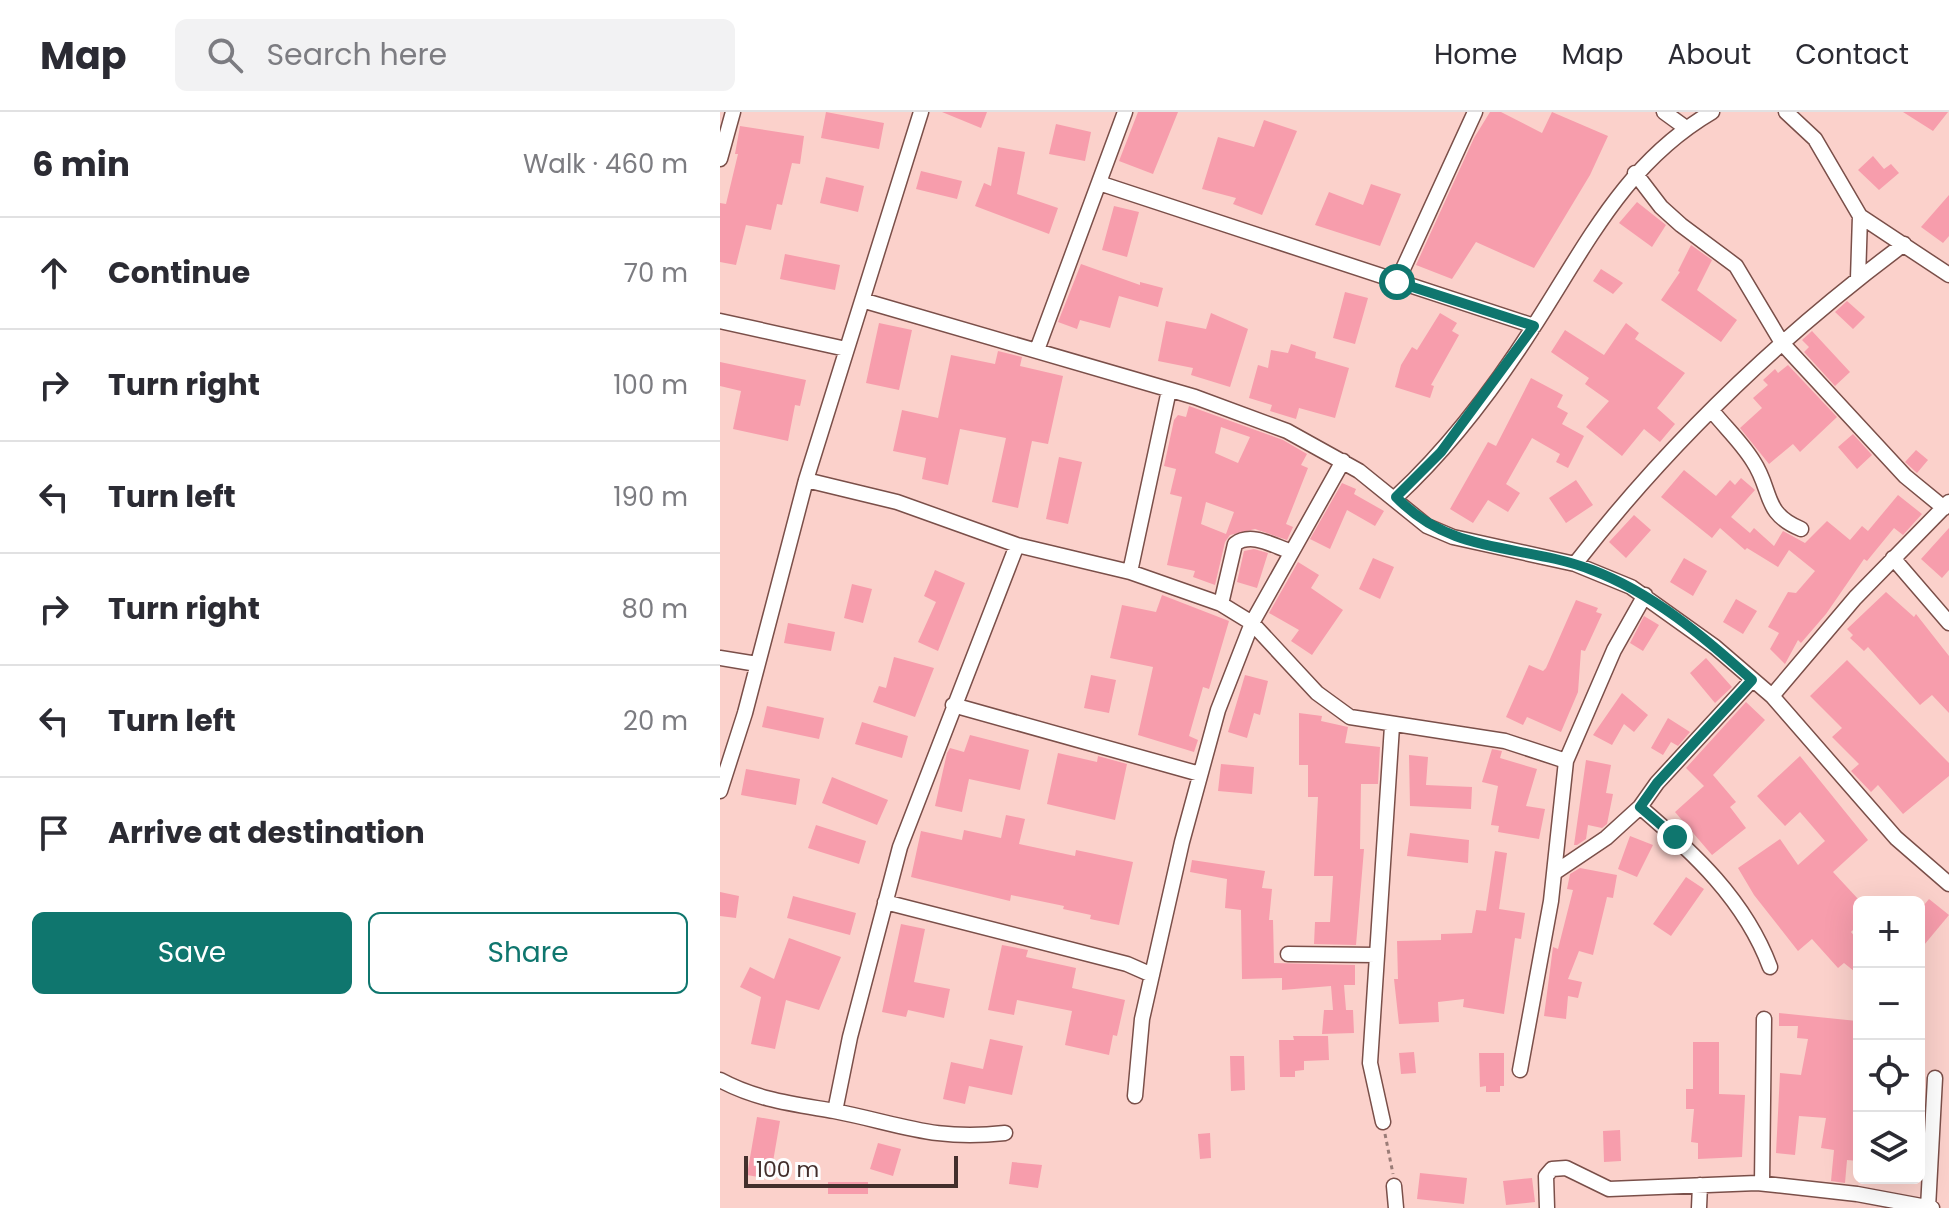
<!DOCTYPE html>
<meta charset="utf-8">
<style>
body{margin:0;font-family:Poppins,sans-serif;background:#f2f2f3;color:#2b2b33}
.controls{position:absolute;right:24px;bottom:24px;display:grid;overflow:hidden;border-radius:12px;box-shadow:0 8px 32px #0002}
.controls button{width:72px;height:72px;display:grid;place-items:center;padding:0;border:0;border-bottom:2px solid #e1e1e2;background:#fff;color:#2b2b33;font:40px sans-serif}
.scale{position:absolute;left:24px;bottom:20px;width:214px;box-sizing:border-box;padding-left:8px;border:4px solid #432f2c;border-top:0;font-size:22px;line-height:28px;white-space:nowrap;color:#432f2c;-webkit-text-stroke:6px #fefefe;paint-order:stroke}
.stop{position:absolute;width:24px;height:24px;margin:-18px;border:6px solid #0f766e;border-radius:50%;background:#fff}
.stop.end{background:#0f766e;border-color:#fff;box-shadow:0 2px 8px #0008}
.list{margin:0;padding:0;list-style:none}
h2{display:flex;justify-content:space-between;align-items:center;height:104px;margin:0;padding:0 32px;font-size:34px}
h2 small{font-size:26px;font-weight:400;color:#7c7c81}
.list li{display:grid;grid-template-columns:52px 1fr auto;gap:24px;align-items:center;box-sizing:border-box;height:112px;padding:0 32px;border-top:2px solid #e1e1e2}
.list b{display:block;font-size:30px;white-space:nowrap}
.list em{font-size:26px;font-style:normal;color:#7c7c81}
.actions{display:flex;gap:16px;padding:24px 32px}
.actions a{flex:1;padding:18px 0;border:2px solid #0f766e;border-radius:12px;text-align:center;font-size:28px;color:#0f766e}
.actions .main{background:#0f766e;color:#fff}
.icon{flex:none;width:44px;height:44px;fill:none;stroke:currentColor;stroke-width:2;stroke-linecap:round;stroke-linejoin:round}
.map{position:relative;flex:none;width:1229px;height:1096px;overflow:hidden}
header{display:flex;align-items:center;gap:48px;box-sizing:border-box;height:112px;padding:0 40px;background:#fff;border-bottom:2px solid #e1e1e2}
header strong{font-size:38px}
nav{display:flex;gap:44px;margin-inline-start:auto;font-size:28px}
.search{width:560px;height:72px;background:#f2f2f3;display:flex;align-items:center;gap:20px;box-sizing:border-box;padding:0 28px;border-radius:12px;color:#7c7c81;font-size:30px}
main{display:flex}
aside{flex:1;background:#fff}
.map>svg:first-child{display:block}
.building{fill:#f79dac;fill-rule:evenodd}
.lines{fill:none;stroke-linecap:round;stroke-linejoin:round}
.minor-casing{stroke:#7a4f49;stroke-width:17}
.path{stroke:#9a7c77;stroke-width:3;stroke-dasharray:4 4;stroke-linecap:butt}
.minor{stroke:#fff;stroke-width:14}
.route{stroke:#0f766e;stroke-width:10}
</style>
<header>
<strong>Map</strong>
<div class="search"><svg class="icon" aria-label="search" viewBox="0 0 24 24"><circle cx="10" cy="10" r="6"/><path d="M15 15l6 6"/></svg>Search here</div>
<nav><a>Home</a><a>Map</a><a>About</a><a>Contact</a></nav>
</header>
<main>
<aside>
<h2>6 min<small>Walk · 460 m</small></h2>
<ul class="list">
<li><svg class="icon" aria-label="ahead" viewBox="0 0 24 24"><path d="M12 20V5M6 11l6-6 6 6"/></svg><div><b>Continue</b></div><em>70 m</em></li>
<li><svg class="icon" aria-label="right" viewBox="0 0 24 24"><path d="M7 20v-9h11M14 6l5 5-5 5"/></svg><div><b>Turn right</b></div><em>100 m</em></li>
<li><svg class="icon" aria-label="left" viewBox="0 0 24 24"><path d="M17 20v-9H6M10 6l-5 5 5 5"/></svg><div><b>Turn left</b></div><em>190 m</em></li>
<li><svg class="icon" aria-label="right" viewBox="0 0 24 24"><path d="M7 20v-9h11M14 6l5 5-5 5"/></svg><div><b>Turn right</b></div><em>80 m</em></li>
<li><svg class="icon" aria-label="left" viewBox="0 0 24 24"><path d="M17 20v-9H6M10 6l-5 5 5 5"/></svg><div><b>Turn left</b></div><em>20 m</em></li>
<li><svg class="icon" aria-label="arrive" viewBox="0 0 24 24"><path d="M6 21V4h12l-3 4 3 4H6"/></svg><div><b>Arrive at destination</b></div></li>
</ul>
<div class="actions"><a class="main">Save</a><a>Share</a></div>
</aside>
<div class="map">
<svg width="1229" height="1096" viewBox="0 0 1229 1096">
<rect width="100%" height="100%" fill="#fbd1cb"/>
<path class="building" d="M106 0 164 11 159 37 101 26Z
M222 0H267L261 16Z
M418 0H458L433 62 399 49Z
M770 0H781L822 21 832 0 888 24 870 63 814 156 756 130 732 167 696 153 754 26Z
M1183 0H1228L1213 19Z
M544 8 577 19 542 103 513 92 516 86 482 77 498 25 534 35Z
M336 12 371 20 365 49 329 42Z
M20 14 84 24 80 52 72 51 62 93 57 92 51 118 26 113 16 153 0 150V91L6 92 18 42H15Z
M278 35 305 40 297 82 338 96 329 122 255 94 264 71 271 74Z
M1153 44 1164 57 1171 52 1179 61 1159 78 1138 58Z
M201 59 242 69 237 87 196 77Z
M106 65 144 74 138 100 100 91Z
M651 72 681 82 660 134 595 113 609 80 643 93Z
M1229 83V124L1223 131 1201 115Z
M917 90 946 113 932 135 899 111Z
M394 94 419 100 407 145 382 138Z
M971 133 992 148 977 178 1017 208 1001 230 941 188 960 160 958 159Z
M65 142 120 153 115 178 60 167Z
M361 152 420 173V170L443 176 438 195 399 184 390 216 360 208 357 217 338 210Z
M881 157 903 171 893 182 873 169Z
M625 180 648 186 635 232 613 226Z
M1127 189 1145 205 1133 217 1115 200Z
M491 201 528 217 510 275 471 263 473 256 438 249 446 209 486 217Z
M720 201 737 211 732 219 739 223 711 273 714 274 710 286 675 275 681 253 692 235 697 238Z
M159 211 192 218 179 278 146 271Z
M906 211 919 221 915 227 965 261 937 296 955 312 940 330 924 317 902 344 866 315 889 289 865 272 869 266 831 240 845 218 884 243Z
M1092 219 1130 260 1115 274 1084 240 1089 235 1082 228Z
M571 232 596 240 595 246 629 256 615 306 579 296 576 307 550 299 552 293 529 286 538 253 548 256 551 238 568 241Z
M278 239 302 245 300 254 343 264 328 332 312 329 298 396 272 390 286 326 240 317 228 373 202 367 206 346 173 339 182 298 218 306 231 243 275 252Z
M0 250 86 268 80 294 75 293 68 329 13 317 21 279 0 274Z
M1068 253 1117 305 1080 340 1073 332 1049 352 1020 316 1042 296 1033 286 1048 273 1043 268 1055 257 1058 261Z
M811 266 843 283 837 295 848 301 842 312 864 324 848 356 836 350 840 342 812 326 786 372 800 381 788 400 768 388 753 411 730 397 768 330 776 334Z
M469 294 563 328 587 342 581 353 588 356 566 412 573 415 567 428 535 417 510 423 505 430 495 473 473 465 475 459 447 453 462 385 450 382 456 357 444 354 454 308 458 303 466 305ZM501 315 530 325 518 351 495 341ZM486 390 514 400 506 422 481 412Z
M1133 322 1152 343 1137 357 1118 335Z
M1196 338 1208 348 1197 361 1185 350Z
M339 345 362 350 348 412 326 407Z
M964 358 996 384 1010 368 1015 373 1021 366 1035 378 1011 405 1030 421 1034 416 1054 434 1063 419 1085 431 1107 409 1130 428 1142 414 1148 419 1178 383 1202 402 1183 423 1174 416 1147 449 1144 447 1106 502 1081 531 1078 528 1065 552 1050 537 1059 521 1048 515 1068 480 1076 481 1095 459 1069 438 1058 455 1027 436 1025 438 1000 416 992 426 941 385Z
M856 368 873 393 846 411 829 386Z
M622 371 636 377 634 382 664 399 655 414 627 398 610 437 590 427Z
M914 403 931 418 906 446 889 430Z
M1229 416V458L1222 466 1201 447Z
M534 437 548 441 537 476 517 470 524 439Z
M653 446 674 455 660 487 639 477Z
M964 446 987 459 973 484 950 470Z
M578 450 599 463 591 476 623 498 592 543 571 529 579 518 549 501Z
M215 458 245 471 218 539 198 530 216 490 204 484Z
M132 472 152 477 143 511 124 506Z
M1166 480 1194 505 1196 502 1229 544V601L1212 583 1200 593 1148 535 1144 539 1130 526 1133 523 1127 517Z
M442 483 509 509 489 577 483 575 469 624 478 628 474 640 418 623 433 555 390 546 402 493 436 500Z
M1016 487 1037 499 1023 522 1003 510Z
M856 488 878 496 876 500 882 502 865 539 861 538 858 580 841 620 807 605 803 613 786 605 809 553 823 559 826 556Z
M924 504 939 513 923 539 910 531Z
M68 511 115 520 111 539 64 531Z
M174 545 214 556 195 605 153 590 159 574 166 576Z
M986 546 1012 575 995 591 970 561Z
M1127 548 1229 651V664L1183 702 1158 673 1151 680 1131 659 1139 652 1112 625 1122 616 1090 584Z
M371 563 396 568 389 601 364 596Z
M525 563 548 569 540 603 534 601 527 626 508 620Z
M902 581 928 603 914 620 904 612 892 633 873 623Z
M1026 590 1045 608 993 663 1016 690 1010 695 1026 716 992 743 955 700 984 674 966 656Z
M47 594 104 606 99 627 42 615Z
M579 601 602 604 601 609 628 615 625 631 660 635 658 672H641L640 737H644L636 833 594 832 595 810H610L613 764H594L598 685H588V653H579Z
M948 606 970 620 958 634 951 630 943 643 931 636Z
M142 610 188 624 182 646 135 632Z
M250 623 309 638 300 678 249 667 242 700 215 694 227 641 230 636 244 640Z
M772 637 782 639 780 646 817 657 806 694 825 697 819 727 778 720 779 714 771 713 778 674 762 670Z
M338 641 377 650 378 644 407 652 395 708 327 692Z
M689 643 708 645 706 673 752 675 751 697 690 694Z
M1080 644 1148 728 1113 760 1139 788V812L1131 820 1139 830V863L1124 851 1118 856 1092 827 1078 839 1034 783 1018 756 1060 727 1078 753 1105 729 1080 700 1065 714 1037 684Z
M866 648 891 653 886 681 893 682 887 712 882 716 868 713 866 727 857 733H854Z
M501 652 534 655 532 682 498 679Z
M26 657 80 667 76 693 21 683Z
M112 665 168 688 157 713 102 691Z
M286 703 305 707 299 732 355 744 356 738 413 750 399 813 370 807 371 803 343 797 344 794 291 783 290 789 191 765 201 719 242 728 244 718 281 726Z
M96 713 146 729 139 752 88 736Z
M690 721 749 728 748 751 687 744Z
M910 724 933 733 917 765 898 757Z
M775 739 787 741 779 797 805 801 801 827 795 826 784 902 743 895 744 887 718 890 719 910 679 912 674 867H678L677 829 721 828V822L752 821 756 798 766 799Z
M472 748 545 759 542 776 552 777 549 808H553L554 851 635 853V873H624L626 898H633L634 921 602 922 604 898H613L611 874 562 878V866L522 867 521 798 505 796 507 767 470 760Z
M860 756 897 763 893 786 887 785 873 843 859 839 848 867 862 870 858 886 848 884 846 907 824 904 833 835 838 837 853 778 847 777 850 762Z
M966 765 984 777 951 824 933 812Z
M0 780 19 784 16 806 0 804Z
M73 784 136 801 130 823 67 806Z
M1209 787 1229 803 1199 839V799Z
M181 812 205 817 194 870 230 877 224 906 188 898 186 905 162 900Z
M69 826 121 845 99 898 66 888 55 937 31 932 41 885 20 875 30 855 54 867Z
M282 833 308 838 306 845 356 856 352 876 405 888 397 924 393 923 389 943 345 933 352 899 297 888 294 903 268 898Z
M1059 901 1137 909 1139 1049 1127 1048 1125 1071 1111 1069 1114 1038 1101 1036 1106 1006 1079 1004 1075 1043 1056 1041 1060 961 1081 963 1088 927 1077 926 1078 914H1059Z
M573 924H608L609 948 584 949V958L575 959V965H560L559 928H574Z
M270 927 303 934 292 983 249 974 245 992 223 987 231 950 263 957Z
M973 930H999V982L1025 983 1022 1045 978 1047V1031L971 1030 974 997H966V977H973Z
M694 940 696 961 681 962 679 941Z
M759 941H784V974H780V980H766V974L760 975Z
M510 944H524L525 978 511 979Z
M37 1005 60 1009 50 1067 27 1063Z
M900 1018 901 1049 884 1050 883 1019Z
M490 1021 491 1046 480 1047 478 1022Z
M158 1031 181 1037 173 1064 150 1057Z
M292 1050 322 1053 318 1076 289 1072Z
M700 1061 747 1066 744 1092 697 1087Z
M812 1066 815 1090 786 1093 783 1069Z
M108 1070H148V1082H108Z"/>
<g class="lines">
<g class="minor-casing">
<path id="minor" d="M944 0 966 16
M1066 0 1095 27 1140 104 1229 163
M0 47 13 0
M915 61 941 95 961 113 1016 154 1062 231 1185 364 1224 396
M379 71 814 214
M1138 167 1140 104
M677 170 755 0
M145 189 475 285 567 319 639 359 707 414 733 425 855 452 911 475 995 535 1052 584 1176 726 1229 772
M0 209 126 237
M317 238 405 0
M993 300C1006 316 1022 331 1033 349 1053 379 1042 401 1081 417
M86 368 177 390 297 433 410 460 501 492 532 511 597 581 630 605 785 629 846 649
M676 385C729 336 775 275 814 214 867 132 905 51 992 0
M1173 446 1229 511
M855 452C948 332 1062 223 1184 132
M410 460 449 278
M501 492 515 432C531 420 552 433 569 439
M0 546 37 552
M1052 584 1135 486 1229 390
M233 593 480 662
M0 679 25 601 86 368 201 0
M920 695C974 741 1025 788 1050 855
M834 761 886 726 920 695 937 671 1032 568
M165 790 407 852 432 863
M568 842 656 843
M800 958 831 789 846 649 894 538 925 483
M0 968C37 988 74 992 114 999 181 1012 213 1029 285 1021
M415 984 422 907 462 730 498 598 532 511 623 349
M115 999 130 925 180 735 297 433
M663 1010 650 951 672 614
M1042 1071 1044 907
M674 1074 676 1096
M827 1096 826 1064 832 1057 846 1056 889 1077 1037 1071 1137 1082 1212 1096
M979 1096 980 1073
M1208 1096 1215 966"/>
</g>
<path class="path" d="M665 1022 673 1062"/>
<use href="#minor" class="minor"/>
</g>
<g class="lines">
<path class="route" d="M677 170 814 214 721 340 676 385C734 445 802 431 872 458 933 481 984 525 1032 568L937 671 920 695 955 725"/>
</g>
</svg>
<div class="controls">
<button>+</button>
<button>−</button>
<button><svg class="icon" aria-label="locate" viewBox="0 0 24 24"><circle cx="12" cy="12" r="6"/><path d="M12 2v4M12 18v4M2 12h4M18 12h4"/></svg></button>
<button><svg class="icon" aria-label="layers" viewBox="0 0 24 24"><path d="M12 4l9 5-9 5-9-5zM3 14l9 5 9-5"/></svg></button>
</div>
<div class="scale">100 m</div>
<div class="stop" style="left:677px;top:170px"></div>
<div class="stop end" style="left:955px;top:725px"></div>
</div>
</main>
